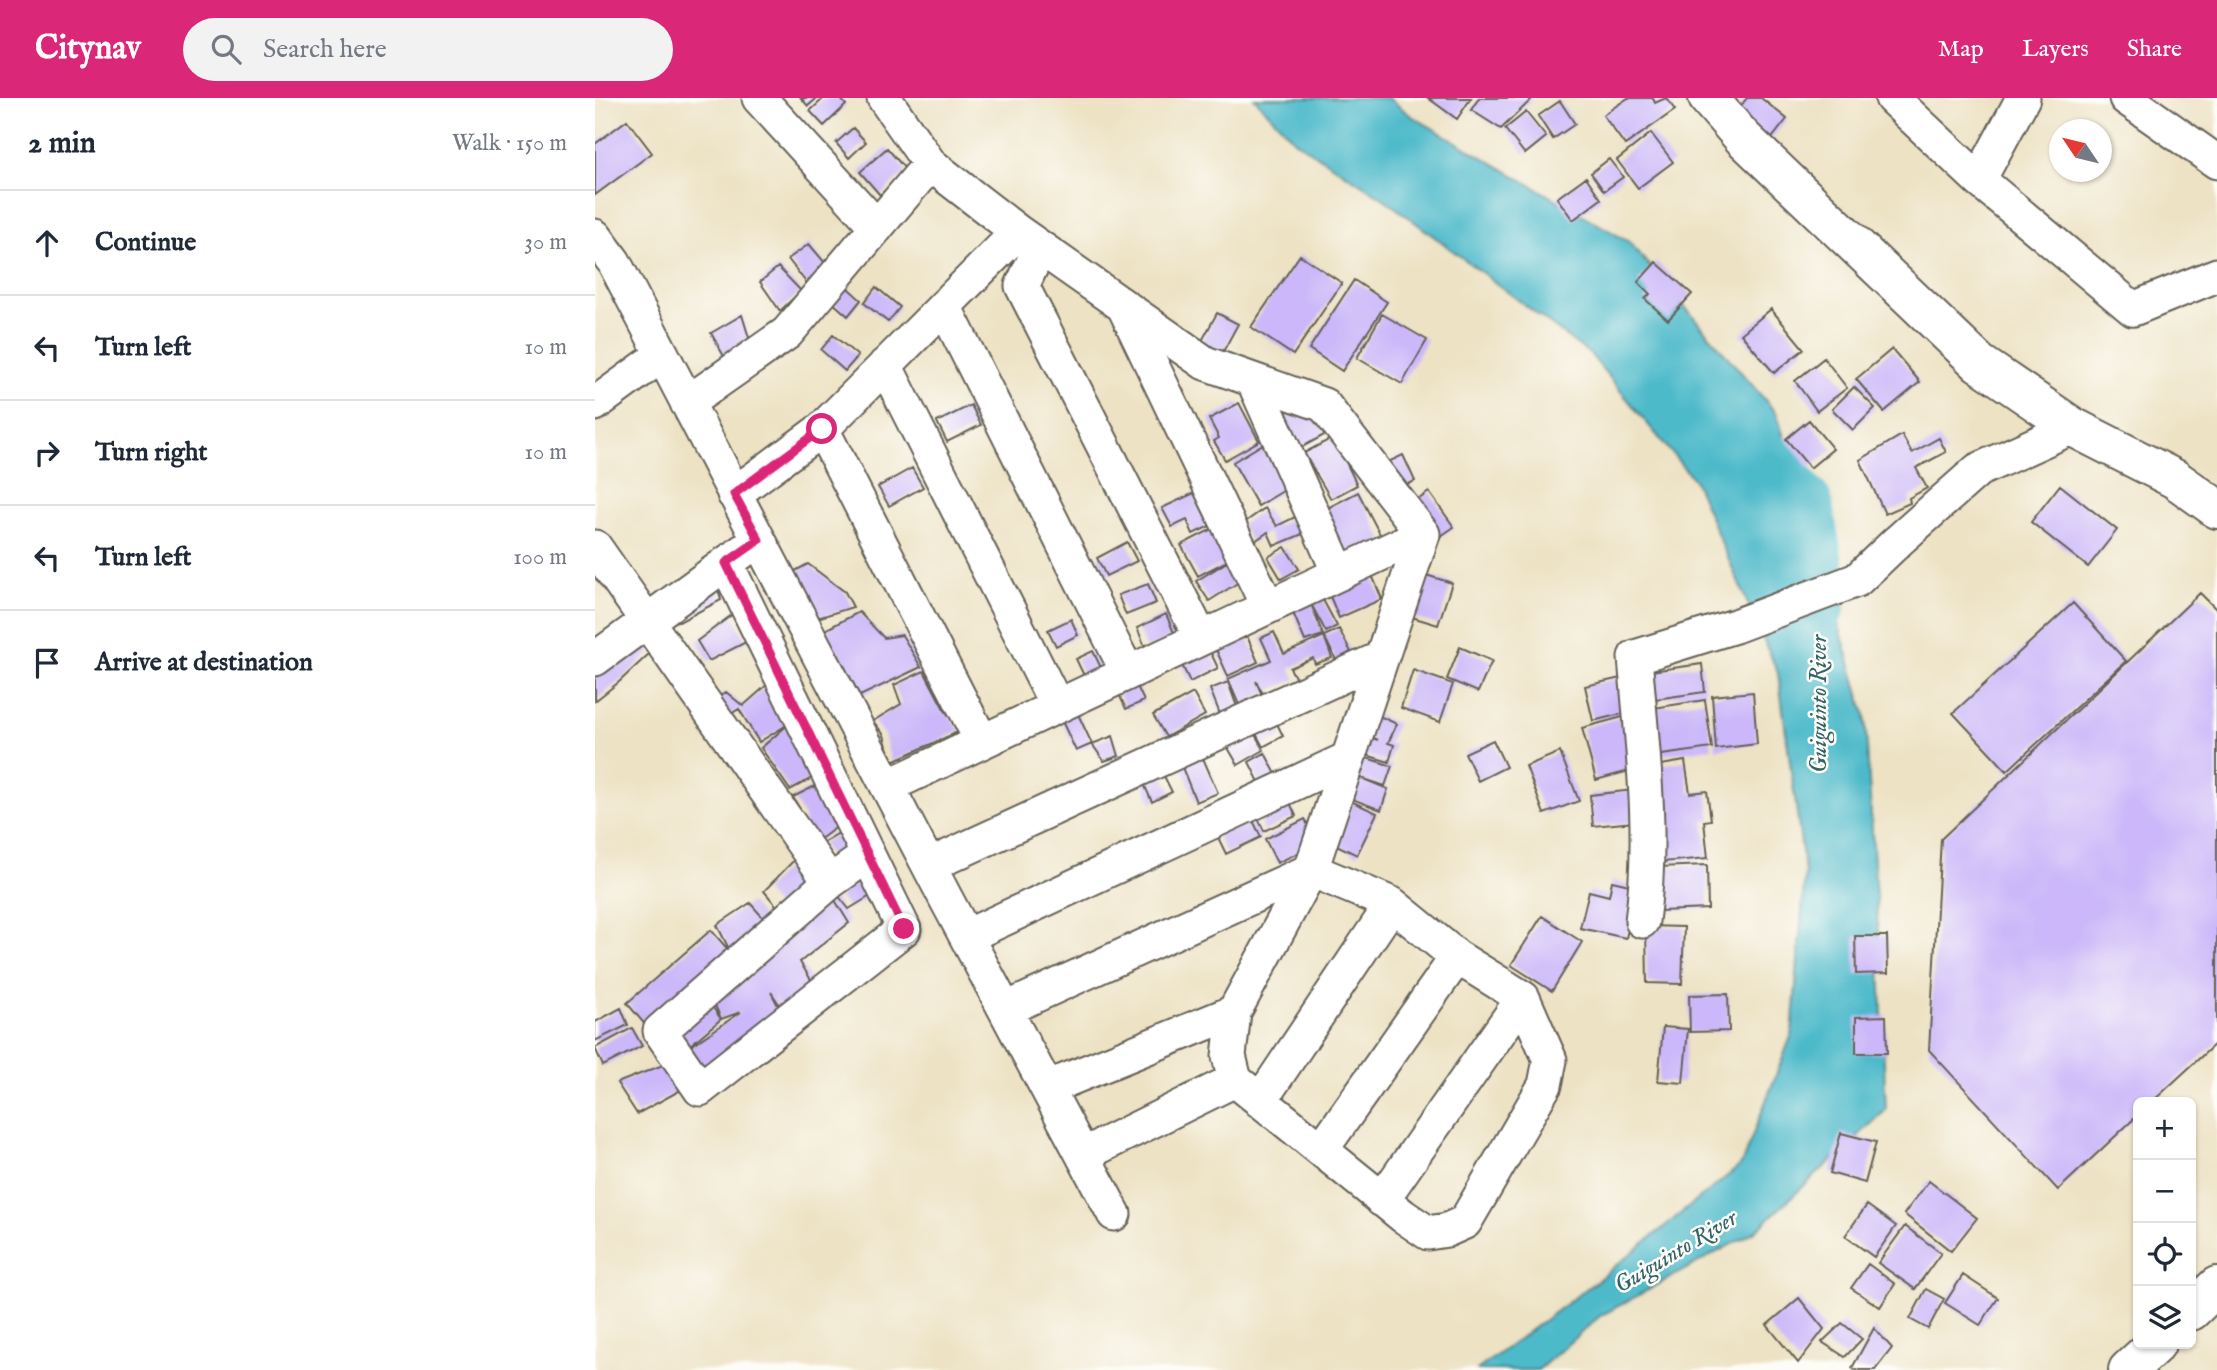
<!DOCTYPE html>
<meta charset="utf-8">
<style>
body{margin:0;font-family:"IM FELL English",serif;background:#f2f2f3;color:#1f2937}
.controls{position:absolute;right:21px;bottom:21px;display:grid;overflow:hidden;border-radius:10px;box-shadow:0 2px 5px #0004}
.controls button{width:63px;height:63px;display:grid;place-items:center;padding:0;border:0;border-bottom:2px solid #e0e1e3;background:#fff;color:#1f2937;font:35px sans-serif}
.compass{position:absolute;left:1454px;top:21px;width:63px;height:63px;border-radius:50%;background:#fff;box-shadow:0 2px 5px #0004;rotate:305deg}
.stop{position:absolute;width:21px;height:21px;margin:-16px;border:5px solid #db2777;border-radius:50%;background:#fff}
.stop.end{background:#db2777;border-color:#fff;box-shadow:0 2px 7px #0008}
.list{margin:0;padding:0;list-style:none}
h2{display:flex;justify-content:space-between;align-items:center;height:91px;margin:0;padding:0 28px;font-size:30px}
h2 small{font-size:23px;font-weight:400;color:#747a83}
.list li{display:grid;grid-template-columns:46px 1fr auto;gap:21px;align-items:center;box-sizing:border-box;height:105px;padding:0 28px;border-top:2px solid #e0e1e3}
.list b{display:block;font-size:26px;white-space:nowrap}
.list em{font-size:23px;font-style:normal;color:#747a83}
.icon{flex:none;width:38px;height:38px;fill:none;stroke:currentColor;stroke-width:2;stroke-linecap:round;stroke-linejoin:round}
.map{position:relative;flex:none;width:1622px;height:1272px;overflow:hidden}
header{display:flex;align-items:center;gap:42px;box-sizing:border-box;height:98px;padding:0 35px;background:#db2777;color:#fff}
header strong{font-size:33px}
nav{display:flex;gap:38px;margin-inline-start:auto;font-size:24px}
.search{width:490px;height:63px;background:#f2f2f3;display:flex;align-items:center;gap:18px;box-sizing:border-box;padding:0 24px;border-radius:38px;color:#747a83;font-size:26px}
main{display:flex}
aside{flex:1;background:#fff}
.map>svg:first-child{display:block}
.water{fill:#4ebaca;stroke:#356b73;stroke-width:2}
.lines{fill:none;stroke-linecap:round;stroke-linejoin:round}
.river{stroke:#4ebaca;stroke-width:51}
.building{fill:#cbb7f9}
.street-casing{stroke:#656157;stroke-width:37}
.secondary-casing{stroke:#656157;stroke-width:42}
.highway-casing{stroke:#656157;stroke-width:42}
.street{stroke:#fff;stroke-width:33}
.secondary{stroke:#fff;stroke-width:38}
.highway{stroke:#fff;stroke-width:38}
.route{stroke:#db2777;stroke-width:9}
.labels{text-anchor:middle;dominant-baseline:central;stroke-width:5;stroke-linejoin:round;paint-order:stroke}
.water-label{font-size:23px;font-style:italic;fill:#32636a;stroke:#fdfcf7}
</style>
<header>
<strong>Citynav</strong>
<div class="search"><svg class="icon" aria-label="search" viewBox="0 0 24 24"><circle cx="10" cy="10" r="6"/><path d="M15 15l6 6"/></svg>Search here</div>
<nav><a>Map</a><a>Layers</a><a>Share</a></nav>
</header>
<main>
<aside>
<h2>2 min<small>Walk · 150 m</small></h2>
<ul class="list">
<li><svg class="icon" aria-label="ahead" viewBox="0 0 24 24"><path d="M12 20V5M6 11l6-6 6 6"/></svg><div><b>Continue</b></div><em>30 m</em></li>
<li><svg class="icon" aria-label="left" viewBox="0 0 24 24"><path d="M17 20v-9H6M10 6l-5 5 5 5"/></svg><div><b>Turn left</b></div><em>10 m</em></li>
<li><svg class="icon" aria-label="right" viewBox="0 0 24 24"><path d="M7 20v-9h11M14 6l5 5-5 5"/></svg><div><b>Turn right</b></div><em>10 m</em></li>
<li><svg class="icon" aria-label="left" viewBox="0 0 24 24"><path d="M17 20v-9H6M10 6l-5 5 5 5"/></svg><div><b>Turn left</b></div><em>100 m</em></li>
<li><svg class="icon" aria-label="arrive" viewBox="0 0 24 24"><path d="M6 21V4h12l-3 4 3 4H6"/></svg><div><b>Arrive at destination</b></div></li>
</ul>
</aside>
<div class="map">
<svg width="1622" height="1272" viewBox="0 0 1622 1272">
<rect width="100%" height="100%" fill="#fdfcf7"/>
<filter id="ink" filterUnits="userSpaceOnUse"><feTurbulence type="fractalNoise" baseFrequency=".0143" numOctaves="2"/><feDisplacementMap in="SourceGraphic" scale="14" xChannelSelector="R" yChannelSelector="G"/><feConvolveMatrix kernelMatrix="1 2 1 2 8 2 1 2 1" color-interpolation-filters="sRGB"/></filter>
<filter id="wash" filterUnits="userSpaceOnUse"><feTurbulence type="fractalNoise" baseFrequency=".00686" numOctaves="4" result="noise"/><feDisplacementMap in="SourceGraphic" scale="28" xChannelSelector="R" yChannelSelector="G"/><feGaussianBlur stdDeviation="1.57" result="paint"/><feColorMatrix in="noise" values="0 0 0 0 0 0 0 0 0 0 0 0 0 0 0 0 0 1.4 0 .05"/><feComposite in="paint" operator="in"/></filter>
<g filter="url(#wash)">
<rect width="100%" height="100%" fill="#ede2c4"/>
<path class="water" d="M659 0H794L815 17 1034 144 1182 316 1270 616 1285 865 1291 1012 1159 1134 1005 1218 943 1272H882L1003 1182 1146 1067 1197 936 1210 775 1183 575 1099 382 996 257 792 103 700 43Z"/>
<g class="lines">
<path class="river" d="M1160 345 1212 405 1225 479V509"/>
</g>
<g id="blocks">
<path class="building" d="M206 0H222L213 8Z
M229 0H245L251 7 229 28 215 13Z
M833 0H876L862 21Z
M884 0H938L906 31 876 12Z
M1033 0H1058L1060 5 1071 0 1080 12 1030 47 1008 17Z
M1152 0H1166L1192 21 1170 49 1135 22Z
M965 3 980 26 958 41 943 18Z
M931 14 951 39 930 56 910 31Z
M32 22 57 55 0 97V46Z
M258 30 271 44 254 60 241 45Z
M1056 35 1078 64 1043 90 1022 62Z
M292 50 312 73 285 97 265 74Z
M1014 61 1028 79 1009 93 996 75Z
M991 79 1006 101 978 122 962 100Z
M214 146 231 166 213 187 193 161Z
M705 157 747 185 698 257 656 229Z
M1061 164 1097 196 1073 222 1050 201 1055 196 1043 184Z
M183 169 206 193 185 213 165 184Z
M243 181 266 202 253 218 229 197Z
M759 182 792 204 747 273 714 251Z
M281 189 305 209 293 224 269 205Z
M1176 211 1209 251 1179 275 1146 236Z
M622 215 643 226 623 263 602 252Z
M787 216 832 242 807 286 762 260Z
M147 217 155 243 131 262 116 235Z
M238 237 263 258 250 273 226 252Z
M1297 251 1325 284 1289 314 1261 281Z
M1229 260 1252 290 1222 313 1200 283Z
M1259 289 1280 310 1258 332 1237 311Z
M713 302 731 336 700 353 682 319Z
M644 305 664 343 630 362 619 343 624 340 614 321Z
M376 307 386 327 352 344 342 324Z
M1214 322 1238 351 1215 370 1191 341Z
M1307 337 1317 355 1344 340 1351 354 1321 370 1332 390 1314 400 1315 405 1290 416 1265 362Z
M739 339 762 387 736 401 709 355Z
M668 346 693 390 663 408 638 364Z
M808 357 820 383 786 399 774 373Z
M317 370 328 389 294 408 283 389Z
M1465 387 1522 432 1493 469 1436 424Z
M763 394 788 442 746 465 721 416Z
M834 394 859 429 827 451 802 417Z
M599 395 615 428 598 436 592 422 577 429 567 410Z
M670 410 682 428 702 418 710 435 679 448 673 434 657 445 646 427Z
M617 431 634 462 603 478 586 447Z
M532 444 542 463 511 478 502 460Z
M690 449 704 471 686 481 673 459Z
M632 464 644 484 614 503 601 483Z
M213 466 250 494 258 509 219 521 200 473Z
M821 474 857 485 843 527 807 516Z
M777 477 787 501 744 520 734 496Z
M120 480 126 502 84 524 75 512Z
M553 486 561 505 531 517 523 497Z
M1605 495 1622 512V944L1557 1004H1543V1017L1463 1092 1334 952 1346 741Z
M727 500 742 528 731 534 716 506Z
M715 503 728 537 710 543 696 510Z
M1478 505 1531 563 1412 673 1358 615Z
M264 514 289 540 307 537 326 569 265 598 230 532Z
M138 516 151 544 114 563 102 543Z
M571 516 580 537 551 551 542 530Z
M476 521 483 537 461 548 453 532Z
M649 531 663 564 633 578 618 545Z
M744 531 756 554 741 562 729 538Z
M36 534 56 554 24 584 0 603V572Z
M679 534 689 556 729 538 737 560 720 566 718 560 695 570 701 581 668 596 661 583 667 597 644 607 633 581 676 562 666 540Z
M865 549 897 563 883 594 852 581Z
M614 551 623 570 595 584 586 565Z
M498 553 508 574 491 582 481 561Z
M1107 566 1110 594 1053 602 1049 574Z
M818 572 858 586 845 624 806 610Z
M329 573 349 611 365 633 296 664 289 637 278 623 306 606 299 587Z
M1026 580 1034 614 998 623 990 588Z
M633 584 642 609 625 616 615 591Z
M174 585 195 625 164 644 144 611 126 622 115 604 131 594 148 608Z
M541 586 549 603 531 611 523 594Z
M1158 594 1162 646 1121 651 1117 598Z
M598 595 610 617 571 639 558 617Z
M1110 602 1117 650 1059 658 1052 611Z
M773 613 802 626 793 645 799 647 794 664 758 653 763 635 783 642 764 633Z
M482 614 497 646 481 653 466 621Z
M677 615 688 638 668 649 656 626Z
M1031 618 1045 670 1001 682 987 630Z
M195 625 219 679 195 692 166 650Z
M655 628 669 652 643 667 629 643Z
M518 638 524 658 509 663 497 646Z
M898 642 911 669 883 683 870 655Z
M605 653 623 695 601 704 584 662Z
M965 654 984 703 949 716 931 668Z
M670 655 684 682 667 690 654 664Z
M759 656 797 668 790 688 766 680 793 691 786 712 744 696Z
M1090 663 1095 695 1112 693 1116 722 1109 723 1113 760 1067 764 1054 669Z
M567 674 577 694 557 704 548 684Z
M222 687 247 725 212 751 209 719 198 699Z
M1047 691 1050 723 998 728 995 697Z
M691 696 701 718 669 733 658 710Z
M749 700 782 715 762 757 729 741Z
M653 712 666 739 631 756 618 729Z
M710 721 722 746 682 765 670 741Z
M249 732 261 756 241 768 227 745Z
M203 758 223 783 184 811 169 793Z
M1112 767 1113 811 1065 813 1063 769Z
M269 773 280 795 254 811 242 796Z
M1017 783 1043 789 1031 840 985 830 994 793 1014 798Z
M238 799 254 825 205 864 221 890 190 915 176 894 191 923 96 977 87 954 146 914 126 921 116 898Z
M155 805 172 824 52 929 32 905 116 832 136 855 122 827Z
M947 818 987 844 957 893 916 867Z
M1051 828 1089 829 1087 886 1052 885Z
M1260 838H1292L1293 875 1261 876Z
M1133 896 1134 933 1095 934 1094 897Z
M111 900 126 921 87 954 74 936Z
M26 910 33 927 0 943V924Z
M1291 918 1292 955H1261V919Z
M1068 929 1093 931 1088 985 1063 983Z
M37 930 47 948 8 968 0 950Z
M73 965 86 992 42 1016 22 985Z
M1246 1035 1281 1044 1270 1085 1235 1075Z
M1334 1083 1382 1120 1356 1153 1309 1116Z
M1272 1107 1301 1128 1279 1159 1250 1138Z
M1310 1128 1346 1155 1320 1191 1283 1165Z
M1273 1166 1300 1186 1285 1209 1256 1190Z
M1368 1177 1403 1200 1385 1227 1350 1205Z
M1331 1191 1349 1201 1333 1231 1315 1221Z
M1204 1200 1229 1231 1203 1265 1172 1227Z
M1247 1225 1267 1241 1250 1259 1227 1244Z
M1279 1230 1297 1250 1280 1272H1260L1257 1270Z"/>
</g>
</g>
<g filter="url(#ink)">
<use href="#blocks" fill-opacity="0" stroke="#656157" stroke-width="2"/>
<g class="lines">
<g class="street-casing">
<path id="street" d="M164 0 282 129
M1297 0 1384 82 1538 211 1622 177
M1531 0 1622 64
M1384 82 1428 0
M423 134 610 265 729 307 828 436
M0 138 19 164 350 799 519 1116
M445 150 427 188 606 540
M349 208 533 575
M530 211 673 509
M290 267 462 608
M658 282 744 475
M92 305 192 235 335 66 289 0
M0 306 67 257
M227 331 387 644
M139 396 227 331 423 134 335 66
M0 449 235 784
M131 465 309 831 105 991 65 933 235 784 273 757
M0 561 148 453
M293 688 828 436 716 772 639 914 634 958 640 982
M335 767 786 560
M1047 823C1059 736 1047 647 1040 559L1140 528 1262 482 1303 443 1383 372 1478 329
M372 838 752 661
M411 911 716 772 797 806 862 859 928 900 955 962 950 987 870 1124 852 1132 833 1135 808 1118 640 982 488 1057
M452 990 639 914
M665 1003 797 806
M727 1051 862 859
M787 1102 928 900"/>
</g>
<g class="secondary-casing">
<path id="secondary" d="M1113 0 1148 40 1384 265 1478 329 1580 381 1622 411"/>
</g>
<g class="highway-casing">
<path id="highway" d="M1596 1213 1622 1188
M1533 1272 1561 1246"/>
</g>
<use href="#street" class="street"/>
<use href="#secondary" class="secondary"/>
<use href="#highway" class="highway"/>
</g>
</g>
<g class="lines" filter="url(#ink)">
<path class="route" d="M227 331 139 396 164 442 131 465 309 831"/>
</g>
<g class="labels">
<g class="water-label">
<text transform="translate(1224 606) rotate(-90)">Guiguinto River</text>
<text transform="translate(1081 1154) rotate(-31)">Guiguinto River</text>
</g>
</g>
</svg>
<div class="controls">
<button>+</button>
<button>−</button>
<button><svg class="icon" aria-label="locate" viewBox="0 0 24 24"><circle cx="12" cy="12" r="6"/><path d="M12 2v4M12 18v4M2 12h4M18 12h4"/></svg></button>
<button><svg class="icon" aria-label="layers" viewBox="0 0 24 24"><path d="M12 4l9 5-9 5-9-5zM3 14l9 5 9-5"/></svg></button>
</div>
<svg class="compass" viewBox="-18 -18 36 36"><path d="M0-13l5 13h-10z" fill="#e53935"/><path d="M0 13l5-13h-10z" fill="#747a83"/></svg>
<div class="stop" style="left:227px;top:331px"></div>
<div class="stop end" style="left:309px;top:831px"></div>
</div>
</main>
